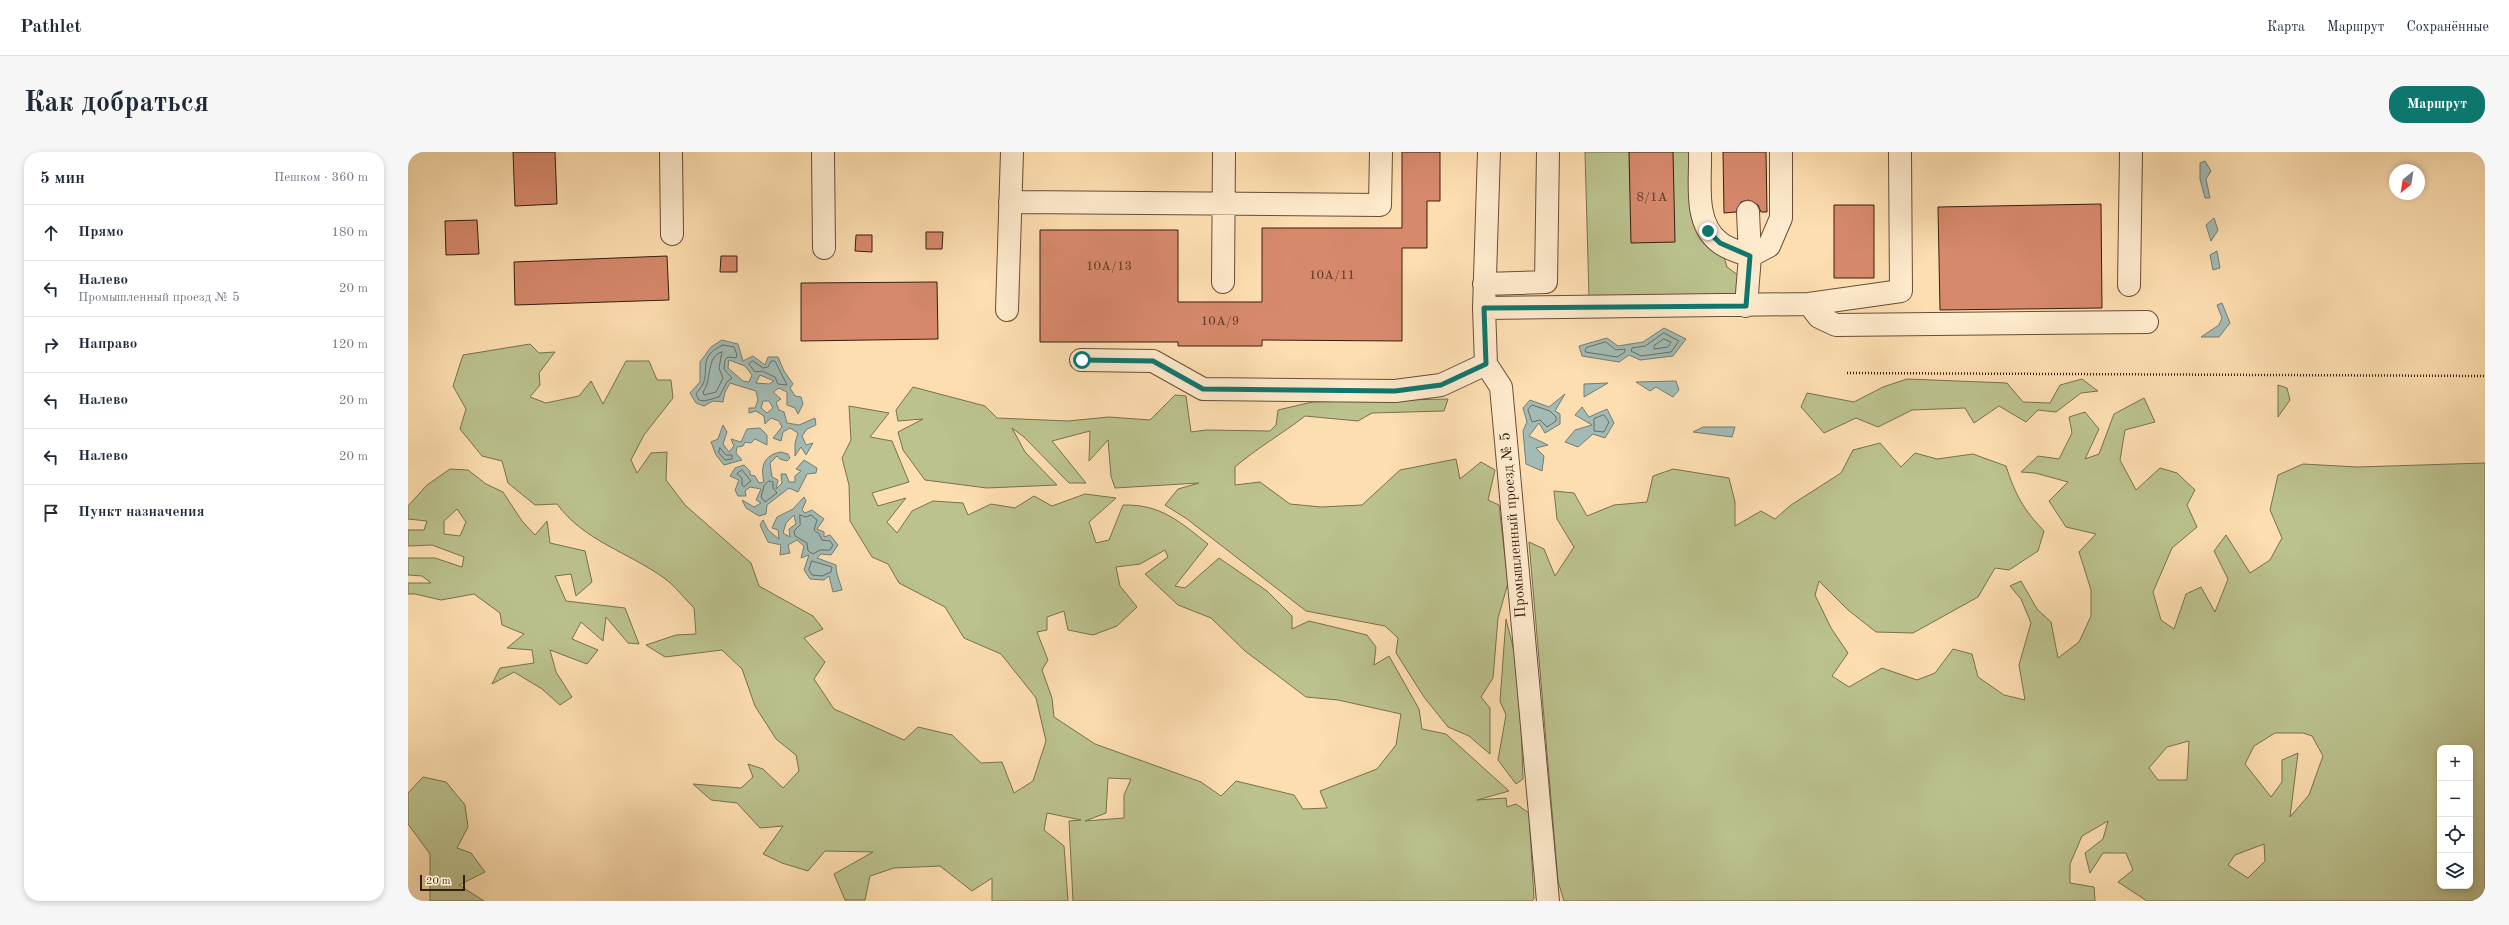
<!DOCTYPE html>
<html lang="ru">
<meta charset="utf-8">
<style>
body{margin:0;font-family:"Old Standard TT",serif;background:#f6f6f7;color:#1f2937}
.controls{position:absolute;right:12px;bottom:12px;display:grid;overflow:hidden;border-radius:8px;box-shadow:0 2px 6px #0003}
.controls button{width:36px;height:36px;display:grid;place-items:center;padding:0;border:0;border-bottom:1px solid #e0e1e3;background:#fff;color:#1f2937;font:20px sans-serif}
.compass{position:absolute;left:1981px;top:12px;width:36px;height:36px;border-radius:50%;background:#fff;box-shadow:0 2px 6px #0003;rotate:210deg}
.scale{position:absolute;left:12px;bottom:10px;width:45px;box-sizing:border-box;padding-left:4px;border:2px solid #361e10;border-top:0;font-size:11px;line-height:14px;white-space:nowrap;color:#361e10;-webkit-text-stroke:3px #feeacc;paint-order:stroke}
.stop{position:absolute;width:12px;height:12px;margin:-9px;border:3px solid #0f766e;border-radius:50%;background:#fff}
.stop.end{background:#0f766e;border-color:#fff;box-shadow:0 1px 4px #0008}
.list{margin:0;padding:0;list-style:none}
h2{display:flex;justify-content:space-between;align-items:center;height:52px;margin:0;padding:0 16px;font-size:17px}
h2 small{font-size:13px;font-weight:400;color:#747a83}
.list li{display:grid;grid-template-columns:26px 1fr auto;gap:12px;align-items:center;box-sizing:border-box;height:56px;padding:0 16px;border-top:1px solid #e0e1e3}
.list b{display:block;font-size:15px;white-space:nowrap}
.list p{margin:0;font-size:13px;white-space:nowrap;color:#747a83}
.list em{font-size:13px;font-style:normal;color:#747a83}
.icon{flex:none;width:22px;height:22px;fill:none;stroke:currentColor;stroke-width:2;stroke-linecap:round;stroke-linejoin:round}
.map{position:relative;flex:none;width:2077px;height:749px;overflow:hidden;border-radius:16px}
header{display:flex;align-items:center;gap:24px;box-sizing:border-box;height:56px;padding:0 20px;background:#fff;border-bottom:1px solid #e0e1e3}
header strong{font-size:19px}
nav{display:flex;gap:22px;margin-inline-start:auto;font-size:14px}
.intro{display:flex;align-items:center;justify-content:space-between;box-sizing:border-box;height:96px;padding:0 24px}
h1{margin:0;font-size:28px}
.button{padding:10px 18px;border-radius:16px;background:#0f766e;color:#fff;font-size:14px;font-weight:700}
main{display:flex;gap:24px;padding:0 24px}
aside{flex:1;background:#fff;border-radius:16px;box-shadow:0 2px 6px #0003}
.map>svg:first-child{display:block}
.green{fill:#bbc28e;stroke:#78704f;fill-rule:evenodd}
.water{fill:#a2bbb4;stroke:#777c72;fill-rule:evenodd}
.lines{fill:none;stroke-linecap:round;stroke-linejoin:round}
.shore{stroke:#6c6c62;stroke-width:1}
.building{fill:#d7896c;stroke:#361e10}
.minor-casing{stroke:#684e38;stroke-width:24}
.path{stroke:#361e10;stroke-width:2.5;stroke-dasharray:1 2;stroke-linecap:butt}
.minor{stroke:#feeacc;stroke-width:22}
.route{stroke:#0f766e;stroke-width:5}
.labels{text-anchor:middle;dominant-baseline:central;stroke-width:3.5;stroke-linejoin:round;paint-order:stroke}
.number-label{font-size:13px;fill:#5e3927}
.street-label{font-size:15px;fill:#361e10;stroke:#feeacc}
</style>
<header>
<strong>Pathlet</strong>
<nav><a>Карта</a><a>Маршрут</a><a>Сохранённые</a></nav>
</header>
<div class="intro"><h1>Как добраться</h1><a class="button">Маршрут</a></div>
<main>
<aside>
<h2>5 мин<small>Пешком · 360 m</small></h2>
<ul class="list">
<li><svg class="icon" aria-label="ahead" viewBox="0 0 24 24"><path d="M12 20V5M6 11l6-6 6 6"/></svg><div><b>Прямо</b></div><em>180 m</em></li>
<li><svg class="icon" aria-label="left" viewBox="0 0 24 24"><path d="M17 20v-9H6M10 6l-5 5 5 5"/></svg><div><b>Налево</b><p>Промышленный проезд № 5</p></div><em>20 m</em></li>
<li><svg class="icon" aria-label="right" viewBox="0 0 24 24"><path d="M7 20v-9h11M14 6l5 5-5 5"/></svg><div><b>Направо</b></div><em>120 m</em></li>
<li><svg class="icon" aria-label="left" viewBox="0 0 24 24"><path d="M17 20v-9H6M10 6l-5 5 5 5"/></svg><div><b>Налево</b></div><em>20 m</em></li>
<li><svg class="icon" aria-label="left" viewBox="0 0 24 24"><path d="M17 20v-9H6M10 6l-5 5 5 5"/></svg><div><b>Налево</b></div><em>20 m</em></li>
<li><svg class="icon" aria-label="arrive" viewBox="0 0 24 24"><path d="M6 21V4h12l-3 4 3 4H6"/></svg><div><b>Пункт назначения</b></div></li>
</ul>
</aside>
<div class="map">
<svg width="2077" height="749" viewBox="0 0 2077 749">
<rect width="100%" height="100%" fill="#fddeb0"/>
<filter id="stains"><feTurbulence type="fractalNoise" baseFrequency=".005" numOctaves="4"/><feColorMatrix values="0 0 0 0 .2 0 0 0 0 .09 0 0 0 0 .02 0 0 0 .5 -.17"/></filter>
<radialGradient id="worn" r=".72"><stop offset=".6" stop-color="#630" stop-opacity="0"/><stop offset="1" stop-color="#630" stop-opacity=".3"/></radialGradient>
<path class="green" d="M1177 0H1285L1319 115 1334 126 1331 143 1181 145Z
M122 192 131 201 147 200 131 221 132 233 122 245 138 251 171 244 183 229 195 252 218 209H241L249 228H263L265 246 236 283 223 308 229 321 243 301 259 300 258 328 277 353 343 411 351 434 405 464 415 477 396 486 417 510 406 527 426 557 496 588 510 575 544 583 573 611 594 610 606 641 625 629 638 589 628 546 593 502 556 486 537 455 491 431 480 412 464 405 442 369 441 333 434 306 443 288 441 254 481 261 462 285 484 289 501 330 464 341 470 354 498 346 479 370 489 381 504 359 525 349 555 351 560 363 583 352 607 356 626 344 644 354 677 342 708 346 681 370 688 391 701 388 715 353C753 352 772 370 800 392L767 434 777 436 811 406 859 439 884 464V477L901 469 959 483 968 495 966 513 981 504 1011 557 1014 577 1038 582 1101 639 1069 648 1098 646 1099 655 1108 652 1121 661 1126 747 1124 749H665L661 669 673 668 639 661 636 678 656 694 660 749H584V726L564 739 532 714 486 716 462 724 457 748H437L426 722 465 700 417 699 400 719 374 711 355 702 375 674 352 676 329 651 303 648 285 632 333 636 345 625 340 612 355 617 375 636 391 619 388 603 368 587 347 554 334 517 314 498 257 505 238 493 268 483 288 482 286 456C276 446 267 434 256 426 220 400 176 389 149 352L127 353 100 331 94 309 74 304 52 277 58 257 45 234 55 203ZM757 398 760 405 737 422 770 453 803 466 837 499 898 545 930 548 993 562 988 593 969 617 912 639 919 656 895 657 886 643 828 629 813 644 793 630 687 592 646 565 644 546 634 518 640 508 629 480 639 478V465L656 459 660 478 685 483 709 474 729 455 712 434 708 415 732 412ZM700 626 723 627 716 643V666L677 669 698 661Z
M1499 227 1599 231 1615 250 1642 251 1652 233 1674 227 1690 239 1673 241 1648 260 1630 258 1618 270 1591 254 1566 271 1557 256 1504 258 1470 275 1448 266 1416 281 1393 255 1399 241 1446 250 1475 235Z
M1870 233 1879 236 1882 248 1870 265Z
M505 235 577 254 589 266 660 269 701 265 742 268 767 243 778 244 783 280 798 278 862 279 868 273 870 258 904 250 1040 247 1036 259 964 261 950 269 897 264C874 282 849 296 827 315V333L852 330 882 352 913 355 954 353 992 318 1048 307 1052 327 1073 310 1087 318 1080 348 1091 353 1100 431 1090 466 1085 526 1073 545 1082 556V602L1061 584 1040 575 1016 545 988 501 990 486 977 474 898 459 779 367 757 353 770 337 791 331 707 336 703 324 700 288 681 309 682 279 644 289 678 331H661L616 285 604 276 617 300 649 333 579 336 517 328 495 298 490 280 515 267 490 269 488 258Z
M1736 246 1747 270 1717 278 1712 308 1728 338 1752 316 1769 321 1787 338 1779 353 1789 375 1764 396 1745 440 1753 468 1766 477 1778 442 1793 435 1807 460 1820 427 1806 399 1818 383 1842 421 1862 408 1874 386 1862 358 1870 323 1895 312 1949 315 2077 311V749H1739L1710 730 1725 718 1718 701H1695L1682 721 1677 701 1695 687 1700 669 1674 684 1662 712V731L1686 735 1687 749H1156L1150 729 1121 390 1136 397 1147 424 1166 395 1149 367 1146 339 1166 341 1179 364 1206 353 1239 350 1245 324 1265 317 1321 326 1327 350V374L1353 359 1367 367 1383 353 1433 321 1445 298 1472 291 1493 315 1507 301 1529 307 1565 302 1598 314C1607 342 1615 357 1636 379L1630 399 1601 418 1587 416 1570 445 1505 481 1468 480 1440 458 1411 429 1407 443 1423 476 1440 501 1424 524 1441 535 1474 516 1509 528 1527 521 1545 497 1564 502 1570 525 1596 543 1617 548 1611 513 1623 471 1613 447 1602 434 1613 429 1629 457 1643 470 1650 506 1671 490 1683 464V438L1671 400 1688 382 1658 375 1641 349 1660 330 1627 321 1613 320 1630 304 1651 307 1664 281 1661 265 1677 260 1691 277 1677 307 1691 302 1706 262ZM1867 581H1895L1904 584 1915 604 1901 643 1882 665 1890 601 1874 608V630L1863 645 1837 612 1846 594ZM1781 589 1779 628H1750L1741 616 1759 595ZM2032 596H2062V734H2032ZM1856 692 1857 709 1840 726 1820 713 1827 703Z
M42 317 60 318 78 332 95 340 114 369 127 383 139 369 142 391 177 399 184 430 168 444 163 422 147 424 158 449 217 456 231 492 220 491 198 465 195 489 173 470 164 487 190 498 179 512 142 498 148 520 164 545 152 553 134 537 106 520 84 532 92 516 126 511 124 498 99 496 116 482 94 473 92 461 66 442 33 448 7 442H0V431H23L14 424 0 423V406H27L54 415 56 405 24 393 0 394V378H16L19 369 0 367V354L19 333ZM49 357 58 370 52 384 36 382V369Z
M1098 467 1111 519 1115 627 1108 632 1090 608 1098 563 1092 549Z
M15 625 38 630 57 653 60 675 49 696 63 701 77 720 51 733 76 749H22V702L0 672V641Z"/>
<path class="water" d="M1797 9 1803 19 1798 27 1802 46H1797L1792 27V11Z
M1806 66 1810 78 1803 89 1798 73Z
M1809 99 1812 116 1805 118 1802 103Z
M1814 151 1822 171 1811 185H1793L1811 173 1814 166 1809 153Z
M1256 176 1278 187 1265 204 1232 208 1221 203 1211 210 1174 204 1171 194 1199 186 1210 194 1235 190Z
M314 188 330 192 335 209 345 204 357 213 360 205H370L376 219 385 232 382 236 387 244 393 245 395 252 390 262 387 256 379 253V240L371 236 365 240 373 247 368 250 371 258 376 260 379 271 391 273 407 266 408 273 399 277 394 284 398 293 405 291 398 303 393 295 387 304V291L390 281 382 276 375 280 373 289 365 286 374 275 371 269 363 266 357 272 356 264 348 259 341 261V256H347L350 248 348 239 322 231 317 240 315 250 305 249 296 254 288 251 282 241 292 230V210L303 195ZM321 208 337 214 344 223 341 230 335 229 320 216ZM352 223 366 229 361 232 348 231ZM355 249H361L365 256 359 261 353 256Z
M1268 229 1271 238 1265 245 1248 235 1242 239 1228 230Z
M1200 231 1176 245V232Z
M1157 242 1147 259 1152 262V272L1137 281 1131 271 1121 284 1140 293 1128 296 1136 304 1134 319 1118 312 1115 279 1119 270 1115 256 1122 248 1141 255Z
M1174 255 1181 265 1199 257 1206 271 1197 286 1185 282 1170 295 1157 290 1167 278 1184 273 1167 263Z
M315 273 319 280 315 292 321 300 326 294 323 287 333 290 339 277 352 276 359 283V293L347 287 343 291 337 290 335 294 329 295 328 301 334 308 316 313 308 303 303 290 310 287Z
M1295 275H1327L1324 285 1285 280Z
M373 300 380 302 382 306 379 309 372 307 369 304 362 311 364 325 370 328 368 337 374 331 373 322H378L381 330H387V324L393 319 388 317 396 308 409 316 408 321 399 322 390 340 381 336 359 353 358 362 351 364 338 356 334 348 346 355 353 351 348 348 353 337 342 335 337 339 338 344H330L327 338 331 328 322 324 327 316 336 313 342 319V323L347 324 351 331 356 330C352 314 356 303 373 300Z
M396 345 398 349 394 358 397 361 404 358 416 367 409 377 416 380V385L422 383 430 393 423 403 413 402 409 406 428 413C428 423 432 429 434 438L425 440 421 424 416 428 402 427 396 418 401 403 393 406 396 394 389 388 380 393 382 401 372 403 373 393 360 390 352 373 355 368 360 378 371 387 370 378 364 376 369 365 385 357ZM386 363 388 372 381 377 382 385 375 381 378 371Z"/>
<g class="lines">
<path class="shore" d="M1256 181 1271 189 1263 200 1233 204 1223 199 1224 196 1237 194Z
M1256 187 1263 190 1260 195 1246 197V194Z
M1198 190 1208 198 1217 197V200L1209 205 1177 200 1178 196Z
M315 193 326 195 329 203 328 206 320 205 317 208 316 217 324 226 319 230 311 245 296 249 291 248 288 242C290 238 294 235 295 232 302 216 289 205 315 193Z
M314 200 311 216 315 226 308 240 296 243 295 240C304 229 298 203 314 200Z
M345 209 355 216 360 215 363 209H367L379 233 370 232 367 225 354 219 347 220 341 212Z
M1124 253 1142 259 1148 265V269L1139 275 1132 268 1124 270 1120 258Z
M1196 263 1201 270 1196 280 1186 279V267Z
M312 296 318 303H324V307L317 308 311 301Z
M334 318 343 329 336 335 334 333V326L329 322Z
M361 329 365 330V336L369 341 357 350 353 345 356 334Z
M392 363 398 365 403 363 409 368 406 378 411 382 414 388 422 389 425 393 422 398H412L405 402 400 399 399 391 387 384 386 379 392 373Z
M404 409 424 415 423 420 414 424 404 423 401 418Z"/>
</g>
<path class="building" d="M105 0H147L149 52 107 54Z
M994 0H1032V49H1019V96H994V189L854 188V194H770V190H632V78H770V150H854V76H994Z
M1221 0H1265L1267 90 1223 91Z
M1315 0H1358L1359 60H1353L1350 53 1340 48 1333 50 1328 60 1316 61Z
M1693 52 1694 156 1532 158 1530 55Z
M1426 53H1466V126H1426Z
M69 68 71 102 38 103 37 69Z
M518 80H535L534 97H518Z
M448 83H464V100L447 99Z
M259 104 261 148 107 153 106 110Z
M313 104H329V120H312Z
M529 130 530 187 393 189V131Z"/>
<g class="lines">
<g class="minor-casing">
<path id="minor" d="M263 0 264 82
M415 0 416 96
M1081 0 1076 156 1078 212 1093 235 1140 749
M1292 0C1293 29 1285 70 1311 90 1319 97 1332 100 1342 104L1361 94 1373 66V0
M602 50 972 53 973 0
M815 130 816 0
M1076 132 1138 130 1140 0
M1721 133 1723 0
M1401 152 1411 165 1428 173 1739 170
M1338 154 1342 104 1340 60
M1076 156 1401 152 1493 139 1492 0
M599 158 604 0
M673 208 745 209 795 237 987 239 1033 233 1078 212"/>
</g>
<path class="path" d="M1439 221 2077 224"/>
<use href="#minor" class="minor"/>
</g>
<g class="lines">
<path class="route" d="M674 208 745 209 795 237 987 239 1033 233 1078 212 1076 156 1338 154 1342 104 1312 91 1300 79"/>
</g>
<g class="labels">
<g class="number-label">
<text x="1244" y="45">8/1А</text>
<text x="701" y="114">10А/13</text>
<text x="924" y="123">10А/11</text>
<text x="812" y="169">10А/9</text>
</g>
<g class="street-label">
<text transform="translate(1106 373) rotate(-95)">Промышленный проезд № 5</text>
</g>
</g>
<rect width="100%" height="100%" filter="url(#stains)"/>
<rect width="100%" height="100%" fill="url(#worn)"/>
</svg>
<div class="controls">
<button>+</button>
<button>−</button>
<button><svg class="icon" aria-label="locate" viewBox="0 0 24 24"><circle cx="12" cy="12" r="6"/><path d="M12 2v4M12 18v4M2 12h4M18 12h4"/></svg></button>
<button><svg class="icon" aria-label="layers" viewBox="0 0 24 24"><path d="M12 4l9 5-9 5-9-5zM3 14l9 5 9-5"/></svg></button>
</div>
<svg class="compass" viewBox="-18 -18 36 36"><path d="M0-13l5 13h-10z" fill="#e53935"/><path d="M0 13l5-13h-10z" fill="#747a83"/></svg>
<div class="scale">20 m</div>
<div class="stop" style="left:674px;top:208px"></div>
<div class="stop end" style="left:1300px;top:79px"></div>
</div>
</main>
